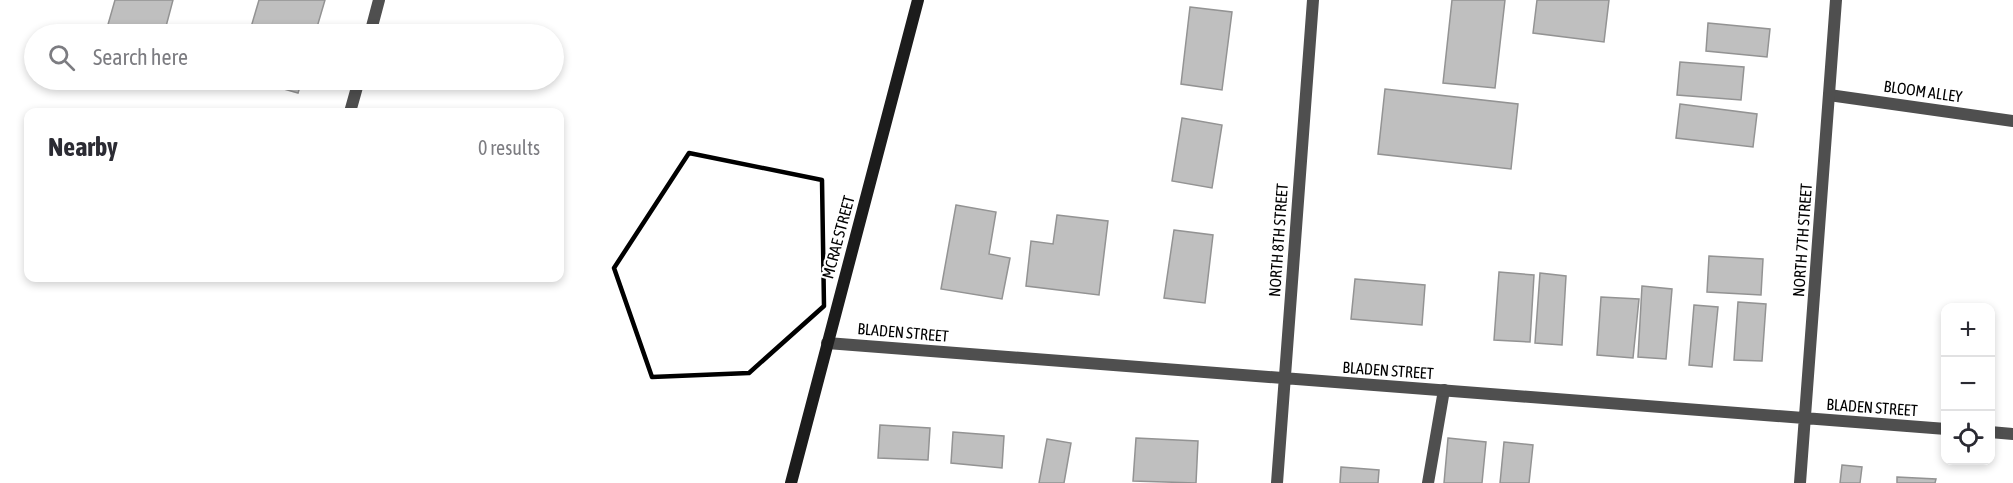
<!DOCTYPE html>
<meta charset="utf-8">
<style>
body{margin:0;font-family:"Asap Condensed",sans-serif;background:#f2f2f3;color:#2b2b33}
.controls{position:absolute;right:18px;bottom:18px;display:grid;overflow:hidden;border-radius:12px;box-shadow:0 3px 9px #0003}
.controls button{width:54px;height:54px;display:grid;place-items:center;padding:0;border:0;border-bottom:2px solid #e1e1e2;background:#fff;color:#2b2b33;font:30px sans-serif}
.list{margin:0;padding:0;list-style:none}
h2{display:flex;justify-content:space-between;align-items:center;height:78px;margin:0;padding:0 24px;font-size:26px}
h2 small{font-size:20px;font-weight:400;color:#7c7c81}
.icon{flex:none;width:33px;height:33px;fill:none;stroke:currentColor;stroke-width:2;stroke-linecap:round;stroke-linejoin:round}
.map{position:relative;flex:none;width:2013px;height:483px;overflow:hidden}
.search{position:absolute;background:#fff;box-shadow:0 3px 9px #0003;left:24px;top:24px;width:540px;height:66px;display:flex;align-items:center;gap:15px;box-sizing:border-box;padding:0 21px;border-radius:33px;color:#7c7c81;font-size:22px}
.panel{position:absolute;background:#fff;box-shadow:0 3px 9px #0003;left:24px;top:108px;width:540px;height:174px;border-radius:12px}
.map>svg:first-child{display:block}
.building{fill:#bfbfbf;stroke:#939393;stroke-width:1.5}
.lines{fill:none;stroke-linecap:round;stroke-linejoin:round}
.lane{stroke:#4f4f4f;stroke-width:12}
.street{stroke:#4f4f4f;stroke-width:12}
.secondary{stroke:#1c1c1c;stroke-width:12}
.marked{fill:none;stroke:#000;stroke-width:4.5;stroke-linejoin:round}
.labels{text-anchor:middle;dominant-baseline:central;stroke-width:4.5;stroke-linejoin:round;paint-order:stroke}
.street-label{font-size:16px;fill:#000;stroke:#fff}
</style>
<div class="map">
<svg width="2013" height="483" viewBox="0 0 2013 483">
<rect width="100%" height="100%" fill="#fff"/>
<path class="building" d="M115 0H173L164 34H131L107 28Z
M259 0H325L315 34H249Z
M1452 0H1505L1495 88 1443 83Z
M1537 0H1609L1604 42 1533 33Z
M1190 7 1232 12 1222 90 1181 84Z
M1708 23 1770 29 1767 57 1706 51Z
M1680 62 1744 67 1741 100 1677 95Z
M252 80H302L298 93Z
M1385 89 1518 104 1511 169 1378 154Z
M1680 104 1757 114 1753 147 1676 138Z
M1182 118 1222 125 1212 188 1172 181Z
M956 205 996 212 989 254 1010 258 1002 299 941 289Z
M1057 215 1108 221 1099 295 1026 286 1031 241 1053 244Z
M1174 230 1213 235 1205 303 1164 298Z
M1709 256 1763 259 1761 295 1707 292Z
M1499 272 1534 275 1530 342 1494 340Z
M1540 273 1566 276 1562 345 1535 343Z
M1355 279 1425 285 1422 325 1351 319Z
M1642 286 1672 289 1666 359 1638 357Z
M1601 297 1639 299 1633 358 1597 355Z
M1738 302 1766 304 1762 361 1734 360Z
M1694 305 1718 307 1712 367 1689 365Z
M880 425 930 428 928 460 878 458Z
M953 432 1004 436 1002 468 951 463Z
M1136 438 1198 441 1196 483 1133 481Z
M1448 438 1486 442 1482 483H1444Z
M1047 439 1071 443 1064 483H1039Z
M1504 442 1533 445 1529 483H1500Z
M1842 465 1862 467 1860 483H1840Z
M1341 467 1379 470 1378 483H1340Z
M1897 477 1936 479 1935 483H1897Z"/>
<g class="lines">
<path class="lane" d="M1829 95 2013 121
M1428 483 1444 390"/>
<path class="street" d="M370 34 379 0
M350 112 359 80
M827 343 1946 429
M1990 432 2013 434
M1277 483 1313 0
M1800 483 1836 0"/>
<path class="secondary" d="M791 483 918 0"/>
</g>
<path class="marked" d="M689 153 822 180 824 306 749 373 652 377 614 268Z"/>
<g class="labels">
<g class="street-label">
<text transform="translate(1923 91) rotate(8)">BLOOM ALLEY</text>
<text transform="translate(838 237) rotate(-75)">MCRAE STREET</text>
<text transform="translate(1278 240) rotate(-86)">NORTH 8TH STREET</text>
<text transform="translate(1802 240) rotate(-86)">NORTH 7TH STREET</text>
<text transform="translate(903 332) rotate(5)">BLADEN STREET</text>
<text transform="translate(1388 370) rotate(4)">BLADEN STREET</text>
<text transform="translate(1872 407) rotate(4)">BLADEN STREET</text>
</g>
</g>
</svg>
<div class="controls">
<button>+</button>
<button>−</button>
<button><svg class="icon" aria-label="locate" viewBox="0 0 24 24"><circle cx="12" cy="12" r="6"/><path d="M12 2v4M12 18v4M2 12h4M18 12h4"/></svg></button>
</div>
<div class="search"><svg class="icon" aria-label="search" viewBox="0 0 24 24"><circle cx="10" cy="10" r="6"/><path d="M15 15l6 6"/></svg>Search here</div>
<section class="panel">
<h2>Nearby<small>0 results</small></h2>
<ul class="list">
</ul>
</section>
</div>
